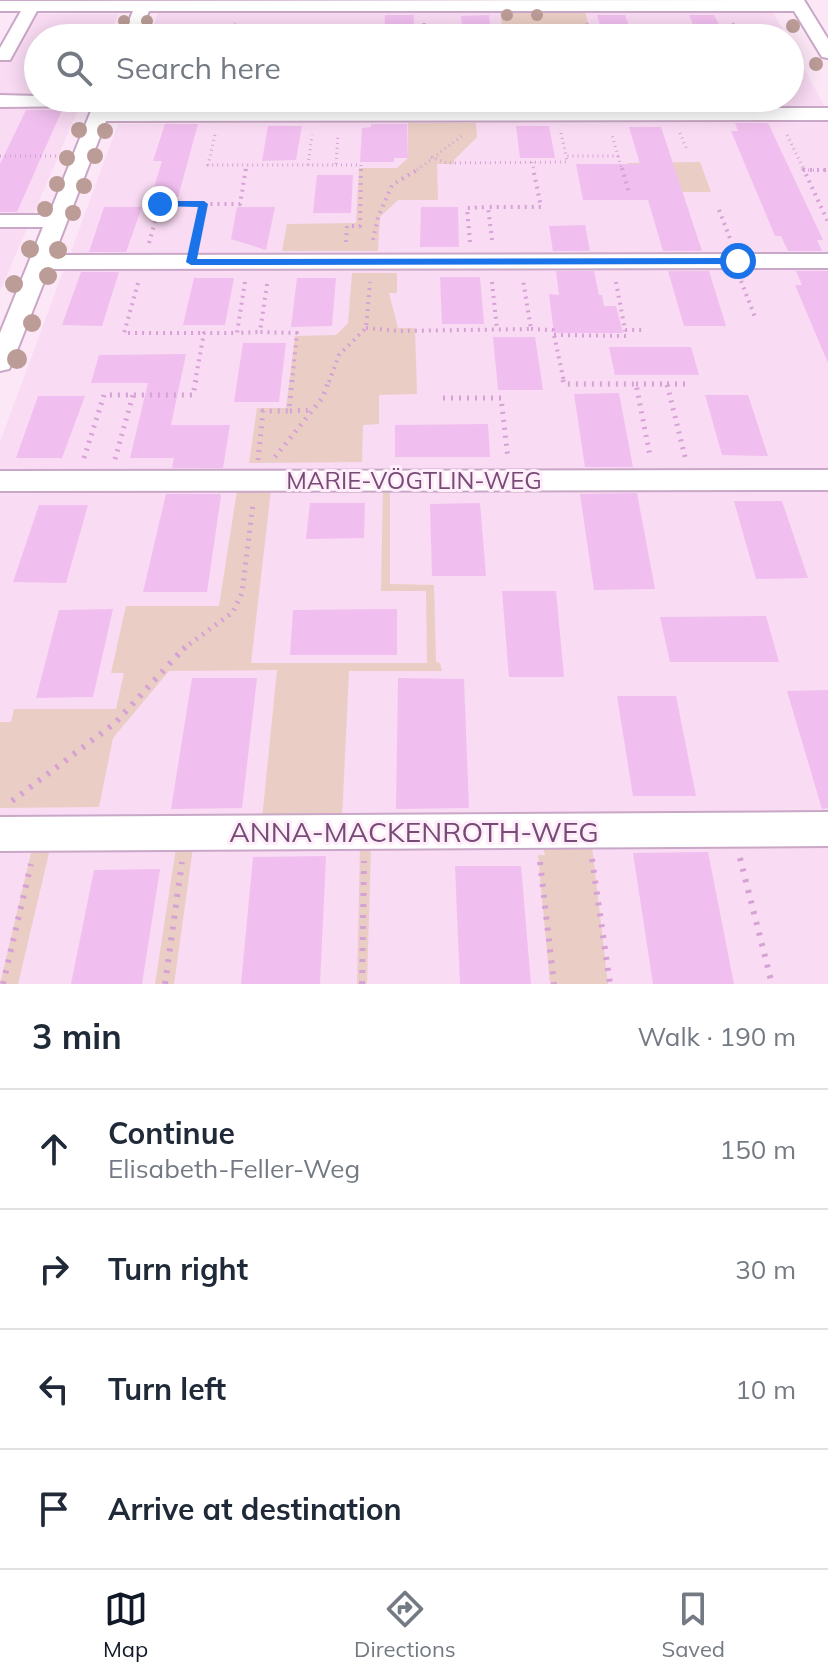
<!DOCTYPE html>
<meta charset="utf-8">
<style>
body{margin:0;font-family:Mulish,sans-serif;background:#f6f6f7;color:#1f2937}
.stop{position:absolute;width:24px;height:24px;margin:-18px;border:6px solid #1a73e8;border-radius:50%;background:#fff}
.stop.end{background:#1a73e8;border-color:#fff;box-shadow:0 2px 8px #0008}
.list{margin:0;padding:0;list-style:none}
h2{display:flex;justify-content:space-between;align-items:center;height:104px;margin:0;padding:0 32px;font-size:34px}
h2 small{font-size:26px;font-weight:400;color:#747a83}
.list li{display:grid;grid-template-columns:52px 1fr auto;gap:24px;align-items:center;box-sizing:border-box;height:120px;padding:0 32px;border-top:2px solid #e0e1e3}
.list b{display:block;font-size:30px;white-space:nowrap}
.list p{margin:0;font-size:26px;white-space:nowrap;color:#747a83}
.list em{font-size:26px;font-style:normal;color:#747a83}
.icon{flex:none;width:44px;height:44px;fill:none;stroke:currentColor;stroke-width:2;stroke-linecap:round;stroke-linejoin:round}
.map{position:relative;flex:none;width:828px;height:984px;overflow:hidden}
.search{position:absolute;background:#fff;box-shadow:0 4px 20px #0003;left:24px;right:24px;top:24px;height:88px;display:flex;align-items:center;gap:20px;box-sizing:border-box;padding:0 28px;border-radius:44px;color:#747a83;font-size:30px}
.sheet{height:584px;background:#fff}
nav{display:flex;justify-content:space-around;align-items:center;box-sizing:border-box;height:112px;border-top:2px solid #e0e1e3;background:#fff;font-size:22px;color:#747a83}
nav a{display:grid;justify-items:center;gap:4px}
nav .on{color:#111827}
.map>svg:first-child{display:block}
.residential{fill:#f9dbf3}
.green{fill:#eacec5}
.building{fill:#f1bfef}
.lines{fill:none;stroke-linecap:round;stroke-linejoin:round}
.street-casing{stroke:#c9a7c6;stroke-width:4}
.path-far3{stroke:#d6a2d5;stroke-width:3;stroke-dasharray:1 4;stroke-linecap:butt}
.path-far2{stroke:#d6a2d5;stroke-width:4;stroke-dasharray:2 5;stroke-linecap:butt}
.path-far1{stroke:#d6a2d5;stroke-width:5;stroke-dasharray:2 6;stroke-linecap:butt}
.path{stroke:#d6a2d5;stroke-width:6;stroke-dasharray:3 8;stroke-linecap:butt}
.street{fill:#fff;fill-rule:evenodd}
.tree{fill:#bc9c97}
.route{fill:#1a73e8}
.labels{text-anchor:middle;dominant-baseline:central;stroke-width:6;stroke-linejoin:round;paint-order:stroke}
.street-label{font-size:24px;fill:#764b76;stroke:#ffedfa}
.near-street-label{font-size:28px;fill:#764b76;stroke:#ffedfa}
</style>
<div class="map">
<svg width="828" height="984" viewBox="0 0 828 984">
<rect width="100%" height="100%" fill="#fce7f7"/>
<path class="residential" d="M771 8 787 38H149L159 10Z
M31 14H119L108 38H38V96H0V60Z
M790 43 827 111 123 109 127 98H790Z
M0 103H81L33 215H0Z
M828 122V255L69 257 118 124Z
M0 226H28L0 291Z
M828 267V469L0 472V442L64 269Z
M828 487V814L0 817V490Z
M828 845V984H0V848Z"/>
<path class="green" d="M500 12H585L591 34H524V38H504Z
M408 123H476L477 137 454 160V164H437L438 200H398L380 217 378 251H282L287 224 356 223 359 168H397L408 158Z
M700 162 711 192H635L627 163Z
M352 273H397V293H389L398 328H415L417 394 379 395V424L363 425 362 462 249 463 257 408H286L295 336 336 335 348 323Z
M390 488V584L434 585 436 662 440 663 442 671H349L342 819H262L277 670 169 671 113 738 99 807 0 808V722H11L14 709H116L124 673H111L126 606H219L237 491 271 490 251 663H427L426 591H381L383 489Z
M543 846H592L608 984H550L538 855H545Z
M360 847H371L367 984H357Z
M176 848H193L174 984H155Z
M32 849H50L18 984H0Z"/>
<path class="building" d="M385 15H414L413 38H384Z
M489 15 491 38H463L461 16Z
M597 15H625L633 38H604Z
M689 15H714L726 38H699Z
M26 110H62L17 212H0V164Z
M735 123H768L823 240H817L822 251H788L781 236H775L731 131H738Z
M165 124H198L178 197 151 198 162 161H153Z
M371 124H407L408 158H394V162H360L362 128 371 127Z
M268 126H302L296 160 262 161Z
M516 126H549L555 158H520Z
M629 127H661L702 251H663L648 200H583L576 164H640Z
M317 175H353L351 213H313Z
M104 207H142L126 252H89Z
M237 207H275L266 250 231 239Z
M421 207H458L459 247H420Z
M585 225 590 251H553L549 226Z
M556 271H594L599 295H602L604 306H616L623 333H554L549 294 559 295Z
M668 271H709L726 326H684Z
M796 271H828V363L795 285H802Z
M81 272H119L102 326 62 325Z
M440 277H480L484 324H442Z
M194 278H234L225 325H183Z
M297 278H336L332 326 291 327Z
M493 337H535L543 390H498Z
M243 343H286L279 402H234Z
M609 347H691L699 375H615Z
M186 354 171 425H230L223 468H172L174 458H130L148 383H91L99 355Z
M619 393 633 467H585L574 394Z
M705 395H748L768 456 722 455Z
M38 396H85L62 458H16Z
M488 424 490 457H395V425Z
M637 493 655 589 594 590 580 494Z
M166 494H220L221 496 207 592H143Z
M734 501H782L808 578 756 579Z
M310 503H365L364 538 306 539Z
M480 503 486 576H432L430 504Z
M39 505H88L66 583 13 582Z
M502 591H556L564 677H509Z
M113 609 93 697 36 698 59 610Z
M385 609H397V655H290L293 610Z
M766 616 779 662H670L660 617Z
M192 678H257L242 808 171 809Z
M398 678 464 679 469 808 396 809Z
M828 690V808L822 809 787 691Z
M617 696H676L696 796H633Z
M708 852 734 984H653L633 853Z
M326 856 320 984H241L253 857Z
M455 866H521L531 984H460Z
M160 869 142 984H71L94 870Z"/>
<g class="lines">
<g class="street-casing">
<path id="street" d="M804 0 828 39V58L822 57 794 11H149L138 38H122L133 11H37L10 60H0V48L21 11H0V1Z
M0 95 113 98 111 109 828 108V120L106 121 54 255 828 254V268L49 269 12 363 9 369 0 371V333L43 227H0V215H49L93 106 0 107Z
M828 470V490L0 491V471Z
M828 812V846L0 851V817Z"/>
</g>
<path class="path-far3" d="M424 23 425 38
M587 23 591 38
M733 23 740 38
M446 25V38
M231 38 235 23
M255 38 258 25
M513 38 516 31 529 27
M561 133 566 156H618L612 135
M680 133 687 150
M215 135 208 165H336L338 134
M787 135 804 170
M0 156H59
M618 156 622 170
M431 157 447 163 567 162 566 156
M532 162 534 170
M308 165 312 135
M336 165H361V170
M246 170 247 165
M417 170 462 136
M803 170H828"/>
<path class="path-far2" d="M622 168 629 193
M803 168 828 222
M803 170H828
M719 210 731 241
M373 240 378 217 392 185 420 168
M492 240 488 207H541L533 168
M195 242 204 204
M346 242 347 226H360L361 168
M470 242 467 208 488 207
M149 243 160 204H240L246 168
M741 281 755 317
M245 282 237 333 260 332
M492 282 497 330
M616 282 625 330H645
M138 283 124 333H204
M267 284 260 332 297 333 292 382
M366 328 398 331 531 329 523 280
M531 329 553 330 564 382
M554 335 626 336 625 330
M195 382 204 333H237
M329 382 339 355 366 328 370 282"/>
<path class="path-far1" d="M292 380 289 411 312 410
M563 380 564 384H636L650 456
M636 384H667L685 457
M667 384H689
M443 398H501L508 459
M275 457 323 397 329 380
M84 458 104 395H193L196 380
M115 459 133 395
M258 460 263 411H289
M183 649 233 612 242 593 253 504"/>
<path class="path" d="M12 801 115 723 185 647
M740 858 772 984
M592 859 610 984
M540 862 554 984
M3 984 31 864
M165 984 182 862
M362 984 364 861"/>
<use href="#street" class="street"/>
</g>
<g class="tree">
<circle cx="507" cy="15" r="6"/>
<circle cx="537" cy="15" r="6"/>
<circle cx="124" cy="21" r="6"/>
<circle cx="147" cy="21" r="6"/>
<circle cx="793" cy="26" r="7"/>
<circle cx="816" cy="64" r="7"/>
<circle cx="79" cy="130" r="8"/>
<circle cx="105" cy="131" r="8"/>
<circle cx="95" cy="156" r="8"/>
<circle cx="67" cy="158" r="8"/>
<circle cx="57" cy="184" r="8"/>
<circle cx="84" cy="186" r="8"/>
<circle cx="45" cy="209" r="8"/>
<circle cx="73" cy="213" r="8"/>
<circle cx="30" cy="249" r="9"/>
<circle cx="58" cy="250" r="9"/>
<circle cx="48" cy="276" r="9"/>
<circle cx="14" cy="284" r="9"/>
<circle cx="32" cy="323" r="9"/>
<circle cx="17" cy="359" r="10"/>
</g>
<path class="route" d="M160 201H204L208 204 197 259 738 258 743 261 738 264 191 265 186 262 198 207 156 206Z"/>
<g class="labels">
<g class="street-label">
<text x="414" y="480">MARIE-VÖGTLIN-WEG</text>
</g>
<g class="near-street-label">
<text x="414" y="831">ANNA-MACKENROTH-WEG</text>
</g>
</g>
</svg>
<div class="stop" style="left:738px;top:261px"></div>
<div class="stop end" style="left:160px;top:204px"></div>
<div class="search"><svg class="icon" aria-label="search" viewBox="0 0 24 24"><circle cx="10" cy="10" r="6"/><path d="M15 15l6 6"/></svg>Search here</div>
</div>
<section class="sheet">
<h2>3 min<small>Walk · 190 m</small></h2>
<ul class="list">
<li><svg class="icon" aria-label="ahead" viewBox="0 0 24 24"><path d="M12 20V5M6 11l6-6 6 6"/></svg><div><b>Continue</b><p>Elisabeth-Feller-Weg</p></div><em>150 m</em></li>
<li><svg class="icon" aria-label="right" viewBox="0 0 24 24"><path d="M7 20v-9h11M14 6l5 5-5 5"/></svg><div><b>Turn right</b></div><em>30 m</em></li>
<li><svg class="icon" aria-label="left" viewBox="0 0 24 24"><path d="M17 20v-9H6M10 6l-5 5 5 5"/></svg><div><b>Turn left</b></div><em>10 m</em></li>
<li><svg class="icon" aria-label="arrive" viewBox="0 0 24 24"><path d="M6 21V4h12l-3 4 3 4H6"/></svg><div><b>Arrive at destination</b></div></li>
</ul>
</section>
<nav>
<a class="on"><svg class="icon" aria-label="map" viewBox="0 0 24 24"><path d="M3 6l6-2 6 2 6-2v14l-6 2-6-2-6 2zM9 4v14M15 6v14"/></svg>Map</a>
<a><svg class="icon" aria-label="directions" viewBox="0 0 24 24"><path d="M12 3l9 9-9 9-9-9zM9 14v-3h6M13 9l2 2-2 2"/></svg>Directions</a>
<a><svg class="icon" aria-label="saved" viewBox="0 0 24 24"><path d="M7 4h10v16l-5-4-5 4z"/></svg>Saved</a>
</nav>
